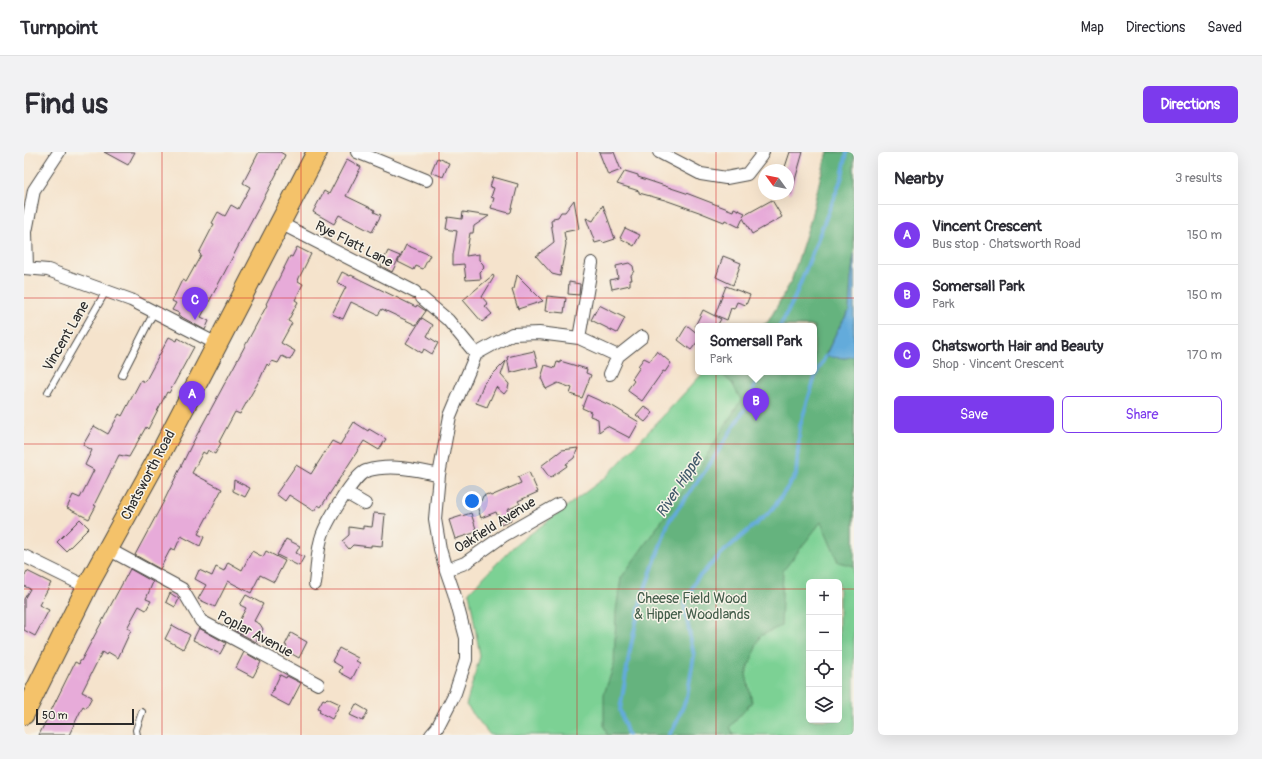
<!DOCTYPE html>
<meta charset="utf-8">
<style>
body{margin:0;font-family:Pangolin,sans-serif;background:#f2f2f3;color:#2b2b33}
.controls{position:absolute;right:12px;bottom:12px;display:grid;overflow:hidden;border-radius:6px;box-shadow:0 4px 16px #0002}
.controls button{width:36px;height:36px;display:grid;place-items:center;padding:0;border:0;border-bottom:1px solid #e1e1e2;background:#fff;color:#2b2b33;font:20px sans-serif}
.compass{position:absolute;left:734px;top:12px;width:36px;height:36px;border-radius:50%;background:#fff;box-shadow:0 4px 16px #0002;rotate:303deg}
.scale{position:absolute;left:12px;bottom:10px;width:98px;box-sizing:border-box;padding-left:4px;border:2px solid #2b2b2b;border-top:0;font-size:11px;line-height:14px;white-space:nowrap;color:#2b2b2b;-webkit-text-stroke:3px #f7f3e8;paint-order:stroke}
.you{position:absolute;left:448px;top:349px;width:14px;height:14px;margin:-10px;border:3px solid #fff;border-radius:50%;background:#1a73e8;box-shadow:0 0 0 6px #1a73e833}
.badge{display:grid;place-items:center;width:26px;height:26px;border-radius:50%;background:#7c3aed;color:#fff;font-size:13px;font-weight:700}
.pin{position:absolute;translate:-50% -33px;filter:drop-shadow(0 1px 2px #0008)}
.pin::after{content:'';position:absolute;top:21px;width:14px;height:12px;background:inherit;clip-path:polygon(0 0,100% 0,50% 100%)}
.popup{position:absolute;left:671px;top:171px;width:122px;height:52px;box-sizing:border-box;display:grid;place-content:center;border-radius:6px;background:#fff;filter:drop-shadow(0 1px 3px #0005);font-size:13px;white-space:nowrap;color:#7c7c81}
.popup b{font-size:15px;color:#2b2b33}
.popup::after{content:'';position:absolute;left:50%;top:100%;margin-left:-8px;border:8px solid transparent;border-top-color:#fff}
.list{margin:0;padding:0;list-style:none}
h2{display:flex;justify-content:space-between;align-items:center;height:52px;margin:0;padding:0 16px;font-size:17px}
h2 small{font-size:13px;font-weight:400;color:#7c7c81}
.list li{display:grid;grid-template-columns:26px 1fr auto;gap:12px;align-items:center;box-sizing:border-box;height:60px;padding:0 16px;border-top:1px solid #e1e1e2}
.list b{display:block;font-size:15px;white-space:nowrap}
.list p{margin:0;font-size:13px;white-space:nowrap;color:#7c7c81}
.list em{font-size:13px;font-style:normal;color:#7c7c81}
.actions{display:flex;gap:8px;padding:12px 16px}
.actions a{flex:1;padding:9px 0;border:1px solid #7c3aed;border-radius:6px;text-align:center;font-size:14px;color:#7c3aed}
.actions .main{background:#7c3aed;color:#fff}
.icon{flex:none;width:22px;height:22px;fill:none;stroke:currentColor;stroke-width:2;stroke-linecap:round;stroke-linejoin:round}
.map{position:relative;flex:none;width:830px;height:583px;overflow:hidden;border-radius:6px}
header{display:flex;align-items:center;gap:24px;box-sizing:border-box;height:56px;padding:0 20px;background:#fff;border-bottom:1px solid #e1e1e2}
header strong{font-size:19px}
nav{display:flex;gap:22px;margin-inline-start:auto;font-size:14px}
.intro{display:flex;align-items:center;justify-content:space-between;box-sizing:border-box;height:96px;padding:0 24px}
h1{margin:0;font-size:28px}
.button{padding:10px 18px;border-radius:6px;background:#7c3aed;color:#fff;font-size:14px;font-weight:700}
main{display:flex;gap:24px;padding:0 24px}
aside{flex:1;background:#fff;border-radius:6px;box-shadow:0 4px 16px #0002}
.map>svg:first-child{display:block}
.green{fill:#7cd194;stroke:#547e60;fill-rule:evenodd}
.forest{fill:#65b37e;stroke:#486f54}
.water{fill:#63abdb;stroke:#476b83}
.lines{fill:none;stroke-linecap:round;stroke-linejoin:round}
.stream{stroke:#63abdb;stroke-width:4}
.building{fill:#e7abd9}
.service-casing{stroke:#494743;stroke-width:8}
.minor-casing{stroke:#494743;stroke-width:14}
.trunk-casing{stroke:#494743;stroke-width:22}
.service{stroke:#fff;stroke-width:6}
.minor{stroke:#fff;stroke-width:12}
.trunk{stroke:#f4c26a;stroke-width:20}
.grid{fill:none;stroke:#d62828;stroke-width:1;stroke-opacity:0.55}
.labels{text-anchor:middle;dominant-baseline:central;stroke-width:3;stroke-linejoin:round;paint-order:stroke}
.street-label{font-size:14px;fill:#2b2b2b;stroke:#f7f3e8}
.park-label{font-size:14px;fill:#435d4a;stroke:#f7f3e8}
.water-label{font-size:15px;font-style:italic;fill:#3f5869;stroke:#f7f3e8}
</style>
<header>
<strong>Turnpoint</strong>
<nav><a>Map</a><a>Directions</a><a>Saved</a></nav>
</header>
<div class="intro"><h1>Find us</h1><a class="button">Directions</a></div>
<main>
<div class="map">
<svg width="830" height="583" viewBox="0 0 830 583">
<rect width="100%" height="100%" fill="#f7f3e8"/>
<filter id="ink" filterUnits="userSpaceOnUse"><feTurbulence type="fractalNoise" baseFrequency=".025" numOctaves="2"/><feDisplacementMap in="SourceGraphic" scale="8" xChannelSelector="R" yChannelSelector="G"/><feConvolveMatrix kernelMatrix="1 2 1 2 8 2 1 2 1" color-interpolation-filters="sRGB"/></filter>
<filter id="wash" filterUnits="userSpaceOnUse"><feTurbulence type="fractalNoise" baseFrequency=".012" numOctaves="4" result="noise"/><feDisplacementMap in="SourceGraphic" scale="16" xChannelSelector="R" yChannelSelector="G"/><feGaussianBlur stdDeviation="0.9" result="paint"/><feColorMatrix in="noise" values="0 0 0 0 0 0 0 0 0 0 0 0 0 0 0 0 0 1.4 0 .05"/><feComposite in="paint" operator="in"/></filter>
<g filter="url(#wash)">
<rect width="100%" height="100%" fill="#f5e3cc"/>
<path class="green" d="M804 0H830V583H466L442 553 456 504 445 440 489 395 583 324 680 220H790V174H737L744 170 767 130 786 70 797 23ZM785 430H815V568H785Z"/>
<path class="forest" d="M804 0H830V102L827 127 825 159 812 181 801 204 822 206 830 204V414L814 410 797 370 759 419 757 474 736 484 722 522 728 550 706 575 710 583H583L580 574V542L590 513 592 459 597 426 675 316 717 248 708 231 695 220H790V174H737L744 170 767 130 786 70 797 23Z"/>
<path class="water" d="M830 102V204L822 206 801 205 812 181 825 159 827 127Z"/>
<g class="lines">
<path class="stream" d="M756 174 771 145 818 25 823 0
M604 583 596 558 606 498 617 448 645 369 686 312 724 252 736 220
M645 583 650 576 663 545 670 504 660 453 672 428 698 401 748 358 772 323 776 274 792 222 801 205"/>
</g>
<g id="blocks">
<path class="building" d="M80 0H111L104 13Z
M235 0H256L261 3 252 23 177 165 185 169 181 178 154 163 155 161 148 158 152 151 148 149 158 128 162 130 177 103 175 101 190 72 188 71 194 60 201 64 207 53 214 57 226 35 219 31Z
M575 0H590L597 18 584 23Z
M766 0H779L767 42H764V18H760Z
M413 6 425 11 419 25 407 20Z
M323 7 337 15 322 44 351 58 350 60 357 63 348 80 315 63 310 72 289 60 300 39 305 42Z
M601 19 614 23V25L662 41 709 59 710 56 721 61 719 64 748 48 758 65 728 82 719 66 715 75 701 68 700 70 675 60 641 48 615 41V39L593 32Z
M469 25 494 32 487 60 485 61 467 56 470 46 467 45 470 36 466 35Z
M550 48 555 77 540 80 542 92 536 124 528 122 512 104 530 90 527 69 529 68V66L534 65 537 60H541Z
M579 53 591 87 579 91 578 89 571 91 562 66 569 69Z
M439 60 465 64 450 74 449 81H446L442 104 455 102V108L459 112 460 116 456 120 457 127 442 128 440 112 429 113V103L433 79 422 77 424 65 438 67Z
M601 76 616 83 610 94 596 86Z
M382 93 406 103 399 117 392 114 390 118 374 110Z
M273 95 287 102 275 126 274 129 279 132 271 148 274 150 264 169 268 171 257 191 271 199 266 208 258 204 254 211 248 209 245 214 243 212 236 227 216 262 211 260 195 290 197 291 191 302 184 298 182 302 179 300 168 321 198 337 174 382 180 385 176 394 157 384 151 398 147 396 136 417 111 403 140 349 167 294 243 153 242 152 266 104 268 105Z
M364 99 376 104 368 120 357 114Z
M699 104 717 111 709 133 692 125Z
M605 111 609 114 610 119 607 123 608 128H606V133L588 137 586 128 594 126 592 114Z
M318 120 326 124 327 123 392 155 393 153 402 159 392 173 358 157 354 163 327 150 319 167 308 162 322 135 313 130Z
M469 123 470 125 458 145 464 152 461 154 468 162 458 170 439 148Z
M493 123 519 149 494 157 488 138 490 137Z
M545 130 556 132 555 143 544 142Z
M702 134 726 143 722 153 713 150 710 157 707 156 703 168 691 163Z
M523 144 542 146 540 161 521 159Z
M575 153 601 166 593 181 567 168Z
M679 158 697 167 693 174H671Z
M398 166 409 173 403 184 414 191 408 202 400 197 398 201 382 191Z
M664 174 674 182V189L667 198 654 188 662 175Z
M145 185 153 189 154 186 170 195 145 241 143 240 124 277 122 275 105 305 95 303 70 353 72 354 65 367 43 356 49 343 56 346 70 318 61 313 68 298 59 293 70 274 84 282 95 262 98 264 117 228 121 230Z
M510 199 514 214 486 221 483 205Z
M633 199 647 211 641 220 639 219 618 249 604 239V237L610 229 608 227 616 215 614 214 620 206 626 209Z
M482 209 477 223 485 232 484 237 480 242 472 235 463 255 452 251 460 231Z
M536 209 563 217 562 221 567 223 558 246 546 242 548 236 534 231 522 237 517 226 521 213 531 216 533 210 536 211Z
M563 243 590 255 615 270 606 286 583 274 575 280 574 267 566 264 567 260 558 256Z
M620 254 629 261 621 270 612 263Z
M330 270 344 279 345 277 362 287 355 298 340 289 297 355 294 353 290 359 265 343 261 349 252 342 272 313 287 322 308 289 316 293Z
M554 296 550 306 542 312 543 314 526 326 517 314 538 298Z
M505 320 514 340 494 349 496 352 483 358 487 369 477 373 472 360 457 366 452 351 457 349 459 344 464 342 467 344 497 331 494 325Z
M210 328 226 336 221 345 209 339Z
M350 361 361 362 358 394 347 393V395L329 393 325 397 318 389 325 383V375L339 377V374L348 375Z
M447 361 453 380 431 387 425 368Z
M56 367 65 376 42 399 33 390Z
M262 387 276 394 272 401 280 405 275 414 253 403Z
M228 399 239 405 242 399 261 409 250 430 236 423 227 441 204 429 191 455 174 447 182 433 171 427 175 418 188 424 192 415 200 419 204 410 218 418Z
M106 417 129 430 122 447 127 449 122 458 115 454 103 476 107 478 94 506 84 500 82 503 78 500 58 540 68 545 62 556 59 554 45 583H15L51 510 55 512 56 509H57Z
M3 419 27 431 15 453 25 458 11 484 0 478V447L6 437 0 434V425Z
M146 441 155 447 151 455 142 450Z
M222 443 239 452 230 469 236 472 239 477 232 490 210 478 222 456 216 453Z
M148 473 166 483 159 497 141 487Z
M175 476 202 491 196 502 169 488Z
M267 481 283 490 275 506 261 498 263 494 261 493Z
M315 496 334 506 332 509 336 511 328 527 315 520 318 515 308 509Z
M220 500 237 510 229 525 212 516Z
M256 523 262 526 263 524 277 531 265 554 246 544Z
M303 546 316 552 308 567 295 560 296 557 294 556 299 547 301 548Z
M332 552 344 559 339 569 326 563Z"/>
</g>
</g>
<g filter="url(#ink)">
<use href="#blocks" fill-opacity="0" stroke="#494743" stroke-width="1"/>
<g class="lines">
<g class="service-casing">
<path id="service" d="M98 223 130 160
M24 240 82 139
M113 583 112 578 118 560"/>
</g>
<g class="minor-casing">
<path id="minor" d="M333 0 402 28
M635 0 677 22 702 26 723 22 737 4 739 0
M256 71 391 140
M0 116 24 118 107 148 193 192
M3 116 2 80 10 38 35 0
M398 146 424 168 452 202
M555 186 568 111
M586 222 594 204
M322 341 341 352
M84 397 158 437 177 469 294 532
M0 404 63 435
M422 418 441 411 479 384 535 352
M291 432C293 417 293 401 297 387 300 374 330 323 342 319 366 312 391 317 415 323
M407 583 413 576 431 541 442 508V486L430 441 422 418 416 397 411 367 415 323 426 264 452 202 488 182 515 181 555 186 594 204 618 185"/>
</g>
<g class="trunk-casing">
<path id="trunk" d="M0 562 63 435 134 306 293 0"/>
</g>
<use href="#service" class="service"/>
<use href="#minor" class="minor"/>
<use href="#trunk" class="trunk"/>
</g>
</g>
<path class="grid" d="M138 0V583M277 0V583M415 0V583M553 0V583M692 0V583M0 146H830M0 292H830M0 437H785M815 437H830"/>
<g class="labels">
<g class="street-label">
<text transform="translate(330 92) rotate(27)">Rye Flatt Lane</text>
<text transform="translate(42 184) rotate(-60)">Vincent Lane</text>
<text transform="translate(124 323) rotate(-62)">Chatsworth Road</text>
<text transform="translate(471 373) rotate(-32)">Oakfield Avenue</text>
<text transform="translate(231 482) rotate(28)">Poplar Avenue</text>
</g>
<g class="park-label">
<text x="668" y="446">Cheese Field Wood<tspan x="668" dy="16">&amp; Hipper Woodlands</tspan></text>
</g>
<g class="water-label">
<text transform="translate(656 333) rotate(-57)">River Hipper</text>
</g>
</g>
</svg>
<div class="controls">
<button>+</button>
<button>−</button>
<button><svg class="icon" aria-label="locate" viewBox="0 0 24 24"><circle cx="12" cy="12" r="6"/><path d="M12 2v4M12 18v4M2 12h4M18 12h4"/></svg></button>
<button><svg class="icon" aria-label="layers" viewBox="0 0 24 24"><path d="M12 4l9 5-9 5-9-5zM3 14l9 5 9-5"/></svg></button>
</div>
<svg class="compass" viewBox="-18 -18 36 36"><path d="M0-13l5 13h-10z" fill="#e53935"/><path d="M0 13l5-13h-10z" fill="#7c7c81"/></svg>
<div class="scale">50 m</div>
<div class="you"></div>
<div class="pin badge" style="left:168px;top:262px">A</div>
<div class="pin badge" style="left:732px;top:269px">B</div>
<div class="popup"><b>Somersall Park</b>Park</div>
<div class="pin badge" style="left:171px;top:168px">C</div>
</div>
<aside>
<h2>Nearby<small>3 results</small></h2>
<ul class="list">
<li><span class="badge">A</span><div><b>Vincent Crescent</b><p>Bus stop · Chatsworth Road</p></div><em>150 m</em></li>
<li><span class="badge">B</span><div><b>Somersall Park</b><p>Park</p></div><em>150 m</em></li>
<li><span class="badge">C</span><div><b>Chatsworth Hair and Beauty</b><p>Shop · Vincent Crescent</p></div><em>170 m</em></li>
</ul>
<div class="actions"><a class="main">Save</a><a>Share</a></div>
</aside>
</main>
